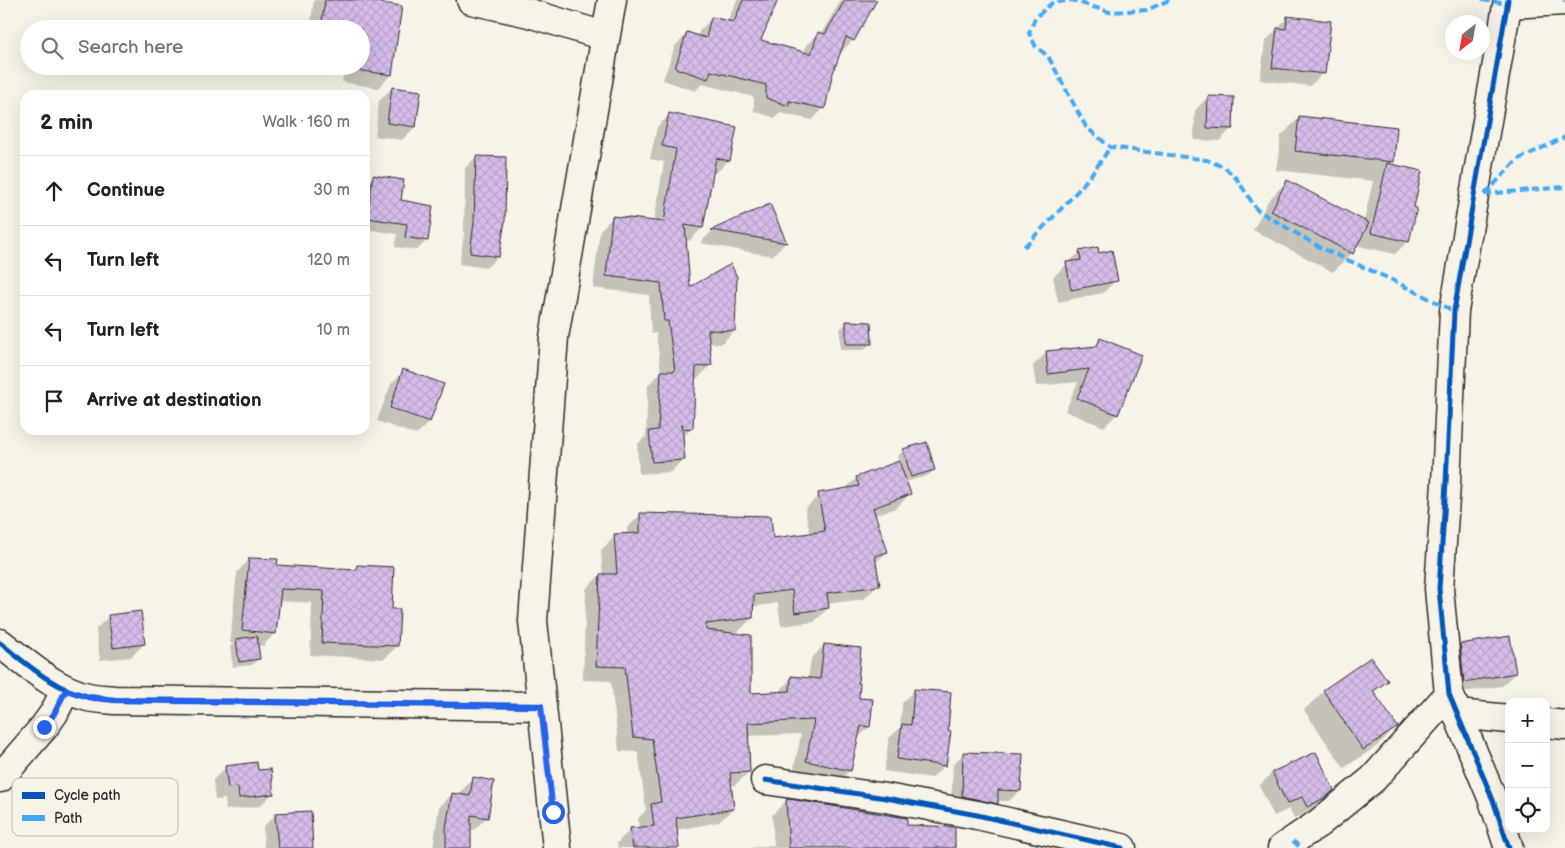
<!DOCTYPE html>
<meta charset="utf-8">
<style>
body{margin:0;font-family:"Balsamiq Sans",sans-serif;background:#f6f6f6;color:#202124}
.controls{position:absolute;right:15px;bottom:15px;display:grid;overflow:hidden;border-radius:10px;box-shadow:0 5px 20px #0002}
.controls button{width:45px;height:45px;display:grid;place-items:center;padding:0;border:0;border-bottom:1px solid #e0e0e0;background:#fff;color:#202124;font:25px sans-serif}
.compass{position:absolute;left:1445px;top:15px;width:45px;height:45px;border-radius:50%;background:#fff;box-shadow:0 5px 20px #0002;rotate:211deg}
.stop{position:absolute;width:15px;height:15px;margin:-11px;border:4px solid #2563eb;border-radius:50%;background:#fff}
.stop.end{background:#2563eb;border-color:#fff;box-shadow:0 1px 5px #0008}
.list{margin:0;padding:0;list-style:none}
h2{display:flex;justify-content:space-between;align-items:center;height:65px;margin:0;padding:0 20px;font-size:21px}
h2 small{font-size:16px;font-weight:400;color:#757577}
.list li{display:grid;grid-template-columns:32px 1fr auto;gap:15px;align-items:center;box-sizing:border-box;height:70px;padding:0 20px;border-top:1px solid #e0e0e0}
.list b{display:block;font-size:19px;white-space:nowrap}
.list em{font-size:16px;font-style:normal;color:#757577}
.icon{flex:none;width:28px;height:28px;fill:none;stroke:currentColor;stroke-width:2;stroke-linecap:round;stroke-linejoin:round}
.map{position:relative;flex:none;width:1565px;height:848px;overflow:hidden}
.search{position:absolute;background:#fff;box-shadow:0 5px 20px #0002;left:20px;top:20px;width:350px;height:55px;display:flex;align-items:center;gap:12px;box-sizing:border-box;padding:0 18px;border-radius:28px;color:#757577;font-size:19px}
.panel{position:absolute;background:#fff;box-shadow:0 5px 20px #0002;left:20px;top:90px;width:350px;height:345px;border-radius:15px}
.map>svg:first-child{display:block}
.shadow{fill:#0003}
.building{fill:url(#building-cross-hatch);stroke:#2b2b2b}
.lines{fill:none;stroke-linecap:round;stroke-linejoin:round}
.minor-casing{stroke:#2b2b2b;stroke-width:31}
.major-casing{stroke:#2b2b2b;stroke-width:31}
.minor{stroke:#f7f3e8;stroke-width:28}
.major{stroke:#f7f3e8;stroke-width:28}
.quiet{stroke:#3fa9f5;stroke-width:4;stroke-dasharray:8 4;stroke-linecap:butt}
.cycleway-casing{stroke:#f7f3e8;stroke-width:8}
.cycleway{stroke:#0057b8;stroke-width:5}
.route{stroke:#2563eb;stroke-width:6}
.key{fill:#f7f3e8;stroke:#bab7af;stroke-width:1}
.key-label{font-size:14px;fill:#2b2b2b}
</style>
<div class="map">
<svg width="1565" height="848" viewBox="0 0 1565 848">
<defs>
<pattern id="building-cross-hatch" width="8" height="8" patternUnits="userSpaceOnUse" patternTransform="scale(1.25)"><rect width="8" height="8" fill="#d6bbe9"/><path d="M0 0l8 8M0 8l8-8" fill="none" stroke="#b8a1c8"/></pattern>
</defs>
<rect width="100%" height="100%" fill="#f7f3e8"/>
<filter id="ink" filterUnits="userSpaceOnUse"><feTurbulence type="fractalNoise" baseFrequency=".02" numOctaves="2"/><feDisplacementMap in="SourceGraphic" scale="10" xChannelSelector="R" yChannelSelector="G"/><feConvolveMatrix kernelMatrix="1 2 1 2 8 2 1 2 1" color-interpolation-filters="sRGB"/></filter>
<g filter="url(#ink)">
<path class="shadow" d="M314 0H358L391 75 378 88 342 82 345 66H361V29H310Z
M737 0H776L759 40 804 53 806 45 819 33 821 34 841 0H876L853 40 840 53 831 75 824 108 812 120 780 113 775 118 754 111V97L702 84 695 91 663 80 675 46 688 33 698 37 699 31 712 18 727 22Z
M1288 17 1323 73 1310 86 1260 80 1265 42Z
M392 88 415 127 402 140 375 136 379 101Z
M1208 97 1232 128 1219 141 1194 140 1195 110Z
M670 114 729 160 716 173 712 172 702 228 689 241 685 240 689 289 734 331 721 344 708 343 711 365 698 378H694L692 428 682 438 683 459 671 472 639 474 637 445 646 436 648 385 661 372 656 333 651 334 649 295 593 288 600 230 613 217 654 222 664 162 650 159 657 127Z
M1300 117 1392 162 1389 165 1413 208 1408 241 1395 254 1359 246 1360 240 1352 253 1333 272 1253 230 1268 201 1287 181 1364 221 1373 181 1276 170 1281 136Z
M476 157 498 257 486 268 459 264 464 235 465 168Z
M373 177 399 202 427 240 417 250 395 247 397 234 365 229V185Z
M769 206 785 243 772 256 700 243 712 231Z
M1080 252 1098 255 1116 280 1103 293 1058 302 1053 277Z
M847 323 870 344 864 350H840V329Z
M1101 340 1117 414 1104 427 1065 411 1078 382 1036 386 1033 366 1046 353 1093 347Z
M404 371 429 422 416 435 377 421 391 384Z
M904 450 934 470 927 476 905 482 910 494 896 508 875 515 887 552 875 563 878 585 864 599 827 604 828 608 814 622 781 626 778 603 752 607V618L738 632 727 633 750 694 778 693 792 677 808 679 811 659 824 645 857 684 858 699 869 727 857 739 850 770 836 784 793 774 801 734 747 736 749 772 735 785 730 786 733 809 719 822 676 830 678 848H618L617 843 631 829H639L638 819 646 810 638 752 619 751 611 681 583 680 586 589 600 575H603L601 550 615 536 627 535V528L641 514 771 539 810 534 805 509 819 495 844 490 857 478 899 463 897 457Z
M250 559 276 566 352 571 357 567 391 610 398 611 397 646 384 659 310 655 312 603 278 601 275 633 263 646 257 645 258 659 252 665 233 667 230 647 234 643H230L237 572Z
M109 616 144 644 131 657 100 660 96 629Z
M1460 645 1515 673 1502 686 1452 694 1447 658Z
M1386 681 1373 693 1396 727 1377 746 1344 768 1304 710 1324 691Z
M915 690 945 765 932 778 884 771 889 738 900 728 902 703Z
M964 753 1020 790 1009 801H996V803L985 814 951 807 953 764Z
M226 767 257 772 273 793 260 806 226 810 225 799 215 800 213 780Z
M1272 773 1333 790 1311 810 1294 819 1289 809 1274 816 1259 786Z
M473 779 487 817 474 830 470 829V848H433L439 807 452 794 460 796V792Z
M786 801 906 819V827L954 848H748L774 845 772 815Z
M276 814 312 848H264L263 827Z"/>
<path class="building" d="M325 0H362L402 6 392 75 355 70V66H361V29H321Z
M743 0H778L761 40 811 54 818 32 825 34 845 0H877L854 41 846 37 832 76 825 109 789 101V106L766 98V85L711 71 708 79 675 68 687 32 706 38 711 17 734 22Z
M1287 16 1331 21 1325 74 1272 68 1277 28 1286 29Z
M392 87 421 91 416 127 387 123Z
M1208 96 1234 97 1233 129 1207 128Z
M669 113 737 127 730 161 716 158 703 228 685 225 690 287 731 264 737 277 735 331 708 330 712 365 696 367 693 428 682 429V424L685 460 652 462 649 431 658 430 661 371H675L668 321H664L661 283 606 276 612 216 664 222 676 149 662 146Z
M1299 116 1397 127 1394 162 1295 151Z
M476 156 506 157 505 221 499 257 470 253 474 223Z
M1387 163 1422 171 1414 207 1417 208 1409 242 1371 233Z
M373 175 404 180 401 200 433 206 428 241 405 237 407 224 367 218Z
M1287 180 1369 223 1353 254 1271 211Z
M770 204 787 243 711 230Z
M1098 247 1099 253 1112 250 1118 281 1071 290 1066 262 1081 260 1079 251Z
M846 321 871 322 872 344H846Z
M1100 338 1142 355 1118 415 1077 398 1089 369 1048 374 1046 351 1097 346Z
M403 369 444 384 430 422 390 408Z
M927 442 935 470 911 477 903 449Z
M899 461 911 494 873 508 888 552 875 556 880 586 827 593 829 608 795 613 792 590 754 595 753 618 706 624V630L751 635V693L790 691 791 676 820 679 824 644 861 648 858 683H860L859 698 873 699 870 727 861 726 851 771 806 761 814 720 748 723 750 772 730 773 734 809 676 818 679 848H633L630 828 654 826 651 804 661 802 652 739 633 737 625 667 596 666 600 574H617L614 534 640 533V513L771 516 773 538 825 531 818 493 859 486 856 477Z
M249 558 278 559 277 565 356 570 357 565 394 567 392 609H400L398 646 322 643 324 591 281 589 276 634 242 630Z
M141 611 145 644 113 648 108 615Z
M257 636 260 659 239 662 236 639Z
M1510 636 1516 673 1464 682 1460 644Z
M1371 657 1388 681 1373 691 1398 727 1363 750 1323 690Z
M914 689 951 692 948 731H951L946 766 897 759 902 724 911 725Z
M963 752 1023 754 1021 791 998 790V804L962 796Z
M1316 752 1334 790 1326 797 1307 807 1302 797 1287 804 1272 772Z
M257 762 258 770 271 769 274 794 239 798 238 787 228 788 225 766Z
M473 777 494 781 488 818 471 815V848H446V828L452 793 470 796Z
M789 799 907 818V825L955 827V848H789L786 800Z
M311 811 313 848H278L275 813Z"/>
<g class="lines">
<g class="minor-casing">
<path id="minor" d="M471 0 529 13 604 36
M1508 0 1454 311 1446 483 1439 589 1449 694 1493 800 1509 848
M1508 4 1565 1
M0 643C27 664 54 689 88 697 97 699 106 699 115 700L541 706
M1457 714 1509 719
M1546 723 1565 725
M0 778 44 727 54 713 66 689
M765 780 886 798 977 815 1122 848
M1282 848 1319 823 1373 779 1449 694"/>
</g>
<g class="major-casing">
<path id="major" d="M557 848 533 621 554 337 612 0"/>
</g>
<use href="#minor" class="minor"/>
<use href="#major" class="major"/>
<path class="quiet" d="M1169 0 1147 10 1109 12 1072 0 1052 3 1035 18 1029 33 1036 47 1048 56 1086 127 1110 147 1207 160 1224 167 1237 179 1257 210 1321 248 1390 279 1454 311
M1482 0 1508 4
M1563 1 1564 0
M1484 194 1565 187
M1485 194 1517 160 1565 137
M1024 247C1055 215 1087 185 1110 147
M1293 841 1301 848"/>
<g class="cycleway-casing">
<path id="cycleway" d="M1508 0 1454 311 1446 483 1439 589 1449 694 1493 800 1509 848
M0 643C27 664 54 689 88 697 97 699 106 699 115 700L541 706
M765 780 886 798 977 815 1122 848"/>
</g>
<use href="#cycleway" class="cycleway"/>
</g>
</g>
<g class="lines" filter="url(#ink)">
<path class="route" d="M44 727 54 714 66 690 89 697 115 700 541 706 553 812"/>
</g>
<rect x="12" y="778" width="166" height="58" rx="8" class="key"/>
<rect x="22" y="792" width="23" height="7" fill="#0057b8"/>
<rect x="22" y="815" width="23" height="6" fill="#3fa9f5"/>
<g class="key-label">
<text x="54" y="800">Cycle path</text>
<text x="54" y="823">Path</text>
</g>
</svg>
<div class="controls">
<button>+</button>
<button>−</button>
<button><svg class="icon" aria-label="locate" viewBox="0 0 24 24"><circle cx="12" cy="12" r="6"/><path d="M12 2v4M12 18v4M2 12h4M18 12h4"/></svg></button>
</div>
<svg class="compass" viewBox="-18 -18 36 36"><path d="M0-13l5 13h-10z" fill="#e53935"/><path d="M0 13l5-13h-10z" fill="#757577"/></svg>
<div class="stop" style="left:553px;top:812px"></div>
<div class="stop end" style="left:44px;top:727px"></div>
<div class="search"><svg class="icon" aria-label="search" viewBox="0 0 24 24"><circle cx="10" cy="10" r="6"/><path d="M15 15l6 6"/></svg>Search here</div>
<section class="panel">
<h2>2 min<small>Walk · 160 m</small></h2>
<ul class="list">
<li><svg class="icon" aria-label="ahead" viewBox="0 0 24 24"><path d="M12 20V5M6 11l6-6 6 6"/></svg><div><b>Continue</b></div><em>30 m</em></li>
<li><svg class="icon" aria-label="left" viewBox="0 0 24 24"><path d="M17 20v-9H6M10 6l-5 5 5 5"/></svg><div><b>Turn left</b></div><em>120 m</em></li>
<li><svg class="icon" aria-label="left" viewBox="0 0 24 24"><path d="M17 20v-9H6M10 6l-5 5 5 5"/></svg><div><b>Turn left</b></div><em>10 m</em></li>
<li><svg class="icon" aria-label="arrive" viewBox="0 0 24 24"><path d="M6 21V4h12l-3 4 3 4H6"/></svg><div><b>Arrive at destination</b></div></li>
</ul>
</section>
</div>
